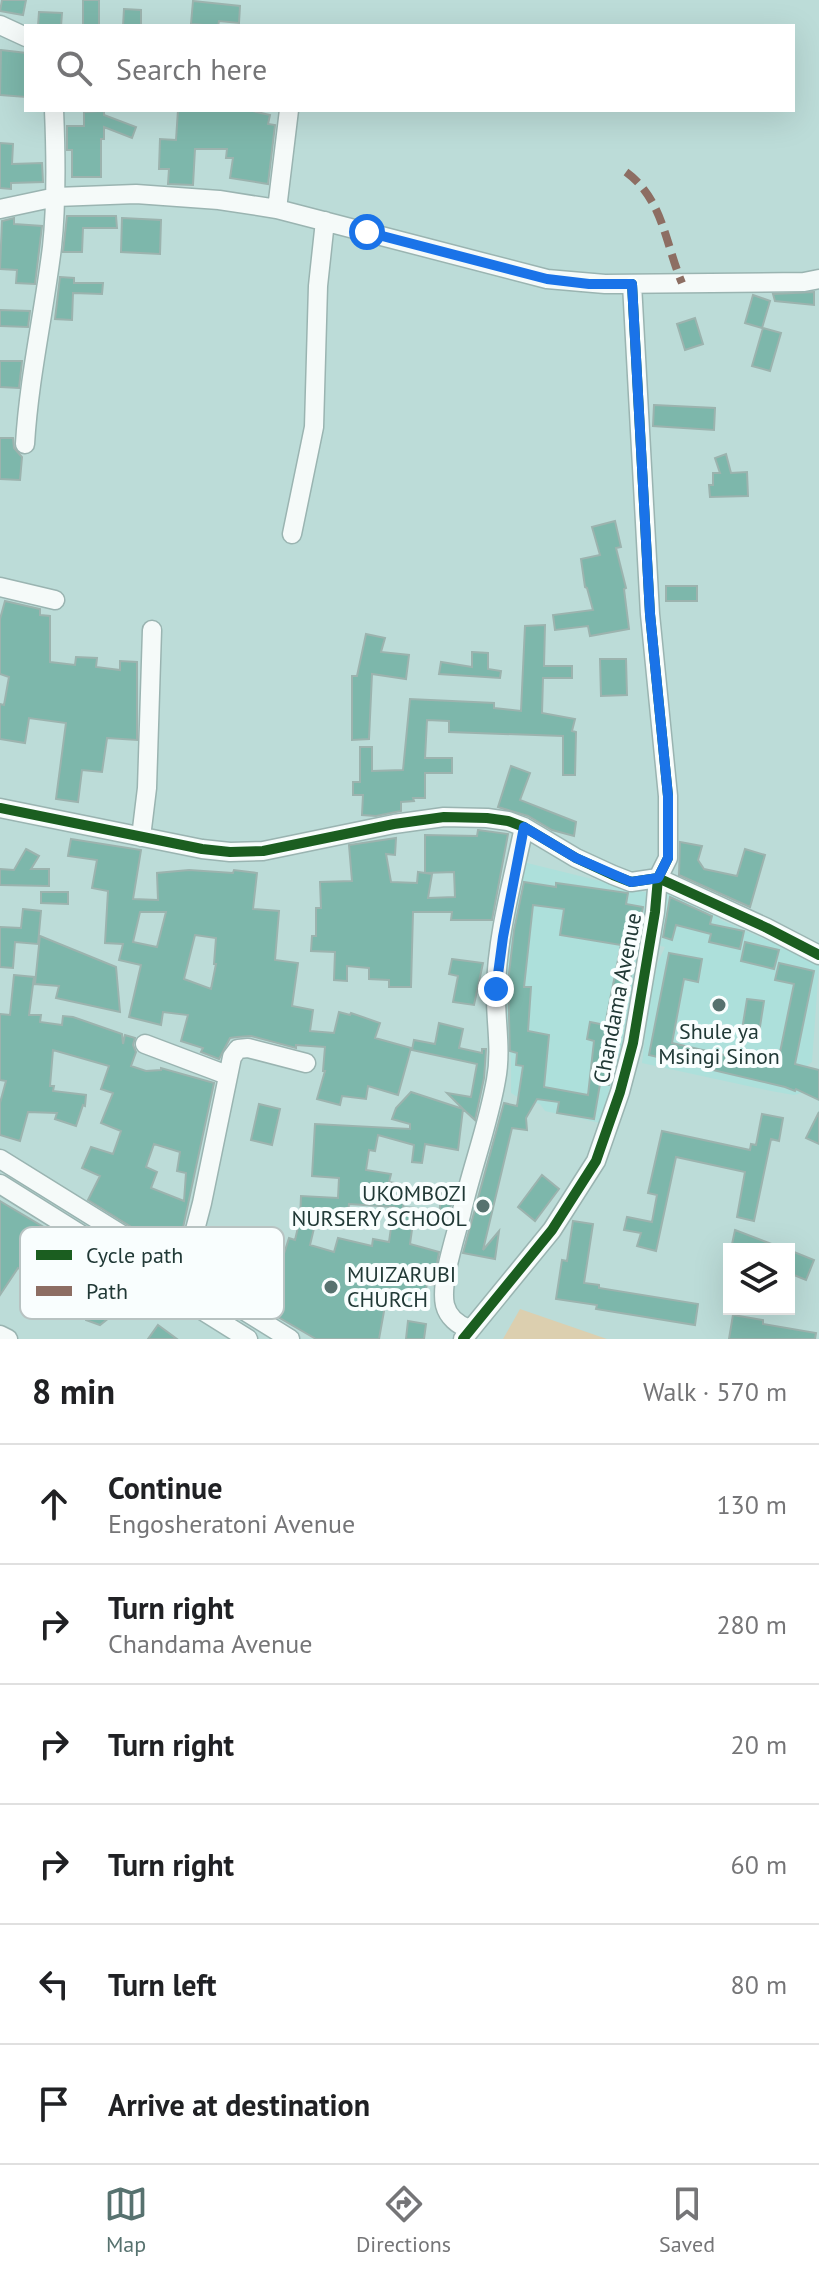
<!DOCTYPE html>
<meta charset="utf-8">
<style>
body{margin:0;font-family:"PT Sans",sans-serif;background:#f6f6f6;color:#202124}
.controls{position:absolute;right:24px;bottom:24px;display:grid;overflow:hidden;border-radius:0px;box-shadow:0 8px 32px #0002}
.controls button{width:72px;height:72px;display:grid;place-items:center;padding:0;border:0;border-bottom:2px solid #e0e0e0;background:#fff;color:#202124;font:40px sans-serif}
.stop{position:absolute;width:24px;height:24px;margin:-18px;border:6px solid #1a73e8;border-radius:50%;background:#fff}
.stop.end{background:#1a73e8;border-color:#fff;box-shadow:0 2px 8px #0008}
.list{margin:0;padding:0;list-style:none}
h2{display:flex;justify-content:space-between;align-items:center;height:104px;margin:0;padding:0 32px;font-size:34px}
h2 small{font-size:26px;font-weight:400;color:#757577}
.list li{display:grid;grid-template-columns:52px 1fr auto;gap:24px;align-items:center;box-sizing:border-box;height:120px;padding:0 32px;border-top:2px solid #e0e0e0}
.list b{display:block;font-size:30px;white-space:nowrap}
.list p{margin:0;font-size:26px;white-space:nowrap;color:#757577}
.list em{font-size:26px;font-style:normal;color:#757577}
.icon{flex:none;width:44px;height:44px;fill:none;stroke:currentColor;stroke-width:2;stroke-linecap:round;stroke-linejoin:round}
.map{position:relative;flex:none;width:819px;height:1339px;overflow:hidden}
.search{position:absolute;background:#fff;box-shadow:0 8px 32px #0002;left:24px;right:24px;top:24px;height:88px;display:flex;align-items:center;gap:20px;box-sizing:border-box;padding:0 28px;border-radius:0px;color:#757577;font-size:30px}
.sheet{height:824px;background:#fff}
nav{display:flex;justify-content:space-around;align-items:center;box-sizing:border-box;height:112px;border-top:2px solid #e0e0e0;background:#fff;font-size:22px;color:#757577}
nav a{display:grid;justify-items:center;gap:4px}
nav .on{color:#57726f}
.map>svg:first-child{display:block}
.built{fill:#ade0db}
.green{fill:#dccfaf}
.building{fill:#7db7ab;stroke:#9cb3ae;stroke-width:2;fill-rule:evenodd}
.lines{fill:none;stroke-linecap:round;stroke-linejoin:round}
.minor-casing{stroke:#9ab4b1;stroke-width:21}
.minor{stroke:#f5faf9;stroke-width:18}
.quiet{stroke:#8d6e63;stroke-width:8;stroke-dasharray:16 8;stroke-linecap:butt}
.cycleway-casing{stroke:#f9fefe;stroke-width:15}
.cycleway{stroke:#1b5e20;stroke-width:10}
.route{stroke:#1a73e8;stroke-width:10}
.poi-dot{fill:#57726f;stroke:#f9fefe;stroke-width:3}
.labels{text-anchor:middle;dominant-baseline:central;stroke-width:8;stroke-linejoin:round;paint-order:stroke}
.street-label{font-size:22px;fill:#213936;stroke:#f9fefe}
.poi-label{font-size:22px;fill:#213936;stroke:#f9fefe}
.key{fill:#f9fefe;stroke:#b8c3c2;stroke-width:2}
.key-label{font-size:22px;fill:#213936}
</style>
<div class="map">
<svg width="819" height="1339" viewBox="0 0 819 1339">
<rect width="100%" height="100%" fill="#bcdcd8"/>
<path class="built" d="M523 862 649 893 635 998 600 1123 545 1111 540 1104 521 1099 511 1093V1059L508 1037 504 1031 500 978Z
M668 887 700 901 721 920 801 955 819 966 812 1062 807 1066 805 1092 794 1095 771 1091 642 1063 649 1003 658 962 665 947 654 944Z"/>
<path class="green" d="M520 1309 604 1338 607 1339H503Z"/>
<path class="building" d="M2 0H26L23 15 0 11Z
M83 0H99V26H83Z
M193 1 240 6 239 23 219 21 218 26 191 24Z
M124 9 141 10V26H123Z
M39 12 62 13 61 26H38Z
M1 50 26 53V97L0 95Z
M178 110H248L270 115 268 124 275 125 268 184 230 178 233 158H226L227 149H195L193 185 168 184 169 169H159L160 139 176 140Z
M104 111V115L136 127 132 138 104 127V139H101V177H72V150H67V126H84V112Z
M0 143 13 144 12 164 42 163 43 182 11 183V189L0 188Z
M67 216H116L117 228H83L82 252H63Z
M14 218V224L42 226 35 284 16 283 17 270 0 269 2 221Z
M122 218 161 220 160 254 121 252Z
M60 277 74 278V283H103L102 294 73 293 72 320 55 319Z
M814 292V305L775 301 773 294Z
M753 295 770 301 762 328 745 323Z
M0 310 30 311 28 327 0 326Z
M695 318 703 344 685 350 677 324Z
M763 328 781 333 770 371 752 366Z
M0 361H22L19 388 0 387Z
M654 405 715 408 714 430 653 426Z
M0 438H13L14 448 22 457 20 480 0 479Z
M726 454 731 473 747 472 748 496 710 497 709 485H713V473H720L715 458Z
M615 521 621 547 616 548 626 588 624 589 629 629 590 636 588 626 555 630 553 615 593 610 587 588 585 587 581 559 600 555 592 527Z
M666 586H697V601H666Z
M5 601 40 609V615L50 616V662L75 665 76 657 97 658 96 667 120 670V661L137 662V740L107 738 102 772 82 770 78 802 56 799 66 723 29 718 25 743 0 739V704L4 705 9 677 0 674V619Z
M545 625 544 666H572V678H543L542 713 575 719 572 731 576 732 575 775H563V736L449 732V721L427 720 425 758H452V773H425V798H413L414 801 401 802V811L376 816 362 815 363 795H353V782H360V747H372V771L403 770 410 699 494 703V708L521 711 525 626Z
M366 634 385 638 381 652 409 655 406 679 372 674 369 739 352 740V676H357Z
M472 652 488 653V669L501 671 500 678 439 674 441 662 472 667Z
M600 659H626L627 695 601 696Z
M511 766 530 773 520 800 576 822 574 836 552 830 528 816 498 807Z
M478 830 508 834 492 920H451L452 912H413L411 987H389V980L369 979V968L347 966V981L334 980 335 952 311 951 312 936H316V908H321L320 882 352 881 349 845 396 838 395 855 386 854 391 882 417 883 418 872 432 874 428 898 455 897 454 872 425 873V835L477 836Z
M71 839 141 850 133 899 158 900 157 873 189 870 233 873 234 870 257 873 253 909 279 911 275 960 298 963 292 1006 313 1010 310 1031 334 1033 339 1012 350 1015 351 1013 380 1023 375 1038 411 1048 398 1095 368 1086 366 1099 342 1096 340 1105 317 1099 325 1071H323L325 1047 296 1045V1048L251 1036 237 1037 230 1038 219 1059 201 1052 203 1048 181 1041 188 1015 163 1012 161 1025 129 1017 141 965 119 960 123 944 105 943 108 891 92 888 97 860 68 856ZM140 912H166L157 947 133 942ZM195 935 216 938 214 964H216L211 989 184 979Z
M680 842 702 846 698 860 704 869 737 876 745 849 765 855 750 907 679 875Z
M26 849 39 856 31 869H49V886L0 885V869L14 870Z
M524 882 556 887V883L628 893 626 904 643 907 618 1045H614L609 1085 600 1084 594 1119 557 1113 559 1102 537 1099 526 1118 527 1130 512 1128 483 1250 499 1231 495 1259 463 1253 504 1103 517 1106 523 1066 516 1065 517 1053 510 1051 508 982 514 930ZM533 905 564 909 560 935 621 945 605 1025 590 1022 587 1039 594 1041 588 1095 544 1087 549 1035 528 1031 531 987H524Z
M41 892H68V904L41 903Z
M670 897 712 916 710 924 744 931 740 949 709 942 711 934 676 925 672 940 663 937Z
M23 909 41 911 38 944 15 942 13 968 0 967V927L21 928Z
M40 936 116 967 120 1012 56 998 59 986 35 984Z
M745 942 779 950 774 969 741 961Z
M669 953 702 959 698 982 684 979 672 1043 777 1067 794 984 775 980 779 963 814 971 795 1064 819 1070V1100L796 1089 795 1091 785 1087 649 1055Z
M452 959 483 963 474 1005 453 1002 458 976 449 974Z
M14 975 34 977 29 1015H41L40 1022 62 1025 63 1016 73 1017 122 1034 123 1044 125 1035 135 1038 133 1045 136 1052 131 1066 146 1071 161 1070V1068L214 1083 181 1237 164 1234 161 1243 154 1241 88 1200 100 1176 82 1168 91 1147 113 1154 121 1131 101 1123 113 1093 101 1089 109 1066 53 1050 50 1086H54L53 1091 86 1095 85 1106 83 1105 76 1126 55 1119 57 1113 28 1112 20 1141 0 1135V1103L6 1081 0 1080V1014L10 1015ZM154 1144 180 1152 177 1171 186 1173 184 1201 151 1188 157 1172 146 1167Z
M747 999 764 1001 759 1033 742 1030Z
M439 1023 463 1029 459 1048 482 1053V1049H486L484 1078 475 1120 463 1109 458 1150 425 1144 422 1163 412 1162 414 1145 378 1135 375 1151 369 1150 366 1170 391 1174 389 1182 407 1185 403 1207 415 1208 410 1244 439 1252 433 1285 427 1284 424 1298 388 1289 379 1339H316L266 1310 289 1238 295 1240 300 1219 301 1196 338 1198 339 1178 312 1176 315 1124 410 1129V1124L392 1119 396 1108 411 1092 463 1109 447 1093 471 1097 477 1064 412 1050 414 1040 435 1044ZM349 1204 394 1207 389 1242 373 1239 372 1246 338 1238 334 1252 310 1245 315 1224 346 1228Z
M259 1104 280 1109 272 1145 251 1140Z
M819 1112V1144L806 1138Z
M762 1114 783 1118 779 1141 771 1139 754 1221 737 1217 745 1172 676 1157 656 1251 637 1246 641 1233 624 1230 627 1217 652 1222 657 1195 648 1193 662 1131 750 1150 751 1144 756 1145Z
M542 1175 559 1189 535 1221 518 1207Z
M441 1193 454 1194 447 1219H439Z
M0 1201 94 1257 88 1269 102 1275 118 1286 124 1276 145 1289 100 1325 86 1320V1314L64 1306 79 1281 47 1264 39 1280 18 1268 0 1295Z
M573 1221 593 1224 584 1283 599 1285V1288L698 1304 695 1325 596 1309 597 1305 556 1299 562 1260 567 1261Z
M735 1230 782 1248V1249H731Z
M789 1250 814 1260 806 1280 789 1273Z
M733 1315 763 1320V1324L816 1333 815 1339H729Z
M408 1321 426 1324 424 1339H406Z
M158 1325 177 1339H148Z"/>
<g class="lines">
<g class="minor-casing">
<path id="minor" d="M0 25 26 37
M0 209 56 197 136 194 219 200 277 209 547 279 605 284 804 282 819 279
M277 209 289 110
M25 444C29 377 44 313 52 247 57 201 56 156 54 110
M292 534 314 427 318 286 325 221
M0 587 55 600
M0 808 202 849 230 852 263 851 394 824 444 817 487 818 508 821 524 827 576 858 613 875 631 882 658 878 767 928 819 955
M141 837 147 788 152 630
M145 1044 227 1075
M0 1159 290 1339
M0 1184 248 1339
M184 1272 202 1203 232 1057 238 1049 248 1048 306 1063
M469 1329C458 1325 448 1317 445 1305 440 1283 455 1238 461 1215 471 1170 488 1126 496 1080 502 1049 495 1020 496 989 497 935 513 880 524 827
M0 1335 8 1339
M463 1339 552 1230 596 1161 620 1092 633 1043 655 912 658 878 668 858V796L650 614 632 284"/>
</g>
<use href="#minor" class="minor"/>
<path class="quiet" d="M626 172C663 199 665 243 682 283"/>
<g class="cycleway-casing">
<path id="cycleway" d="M0 808 202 849 230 852 263 851 394 824 444 817 487 818 508 821 524 827 576 858 613 875 631 882 658 878 767 928 819 955
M463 1339 552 1230 596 1161 620 1092 633 1043 655 912 658 878 668 858V796L650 614 632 284"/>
</g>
<use href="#cycleway" class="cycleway"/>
</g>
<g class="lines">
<path class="route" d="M367 232 547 279 589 284H632L650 614 668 796V858L658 878 631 882 576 858 524 827 503 937 496 989"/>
</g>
<g class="poi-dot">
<circle cx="719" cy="1005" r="8"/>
<circle cx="483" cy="1206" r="8"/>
<circle cx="331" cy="1287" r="8"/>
</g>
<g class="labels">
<g class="street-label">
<text transform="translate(617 998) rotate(-79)">Chandama Avenue</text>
</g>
<g class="poi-label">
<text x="719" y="1031">Shule ya<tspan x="719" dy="25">Msingi Sinon</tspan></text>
<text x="467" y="1193" text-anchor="end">UKOMBOZI<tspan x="467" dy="25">NURSERY SCHOOL</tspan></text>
<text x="347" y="1274" text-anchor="start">MUIZARUBI<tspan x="347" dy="25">CHURCH</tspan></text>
</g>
</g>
<rect x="20" y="1227" width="264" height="92" rx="12" class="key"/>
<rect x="36" y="1250" width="36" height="10" fill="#1b5e20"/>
<rect x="36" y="1286" width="36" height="10" fill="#8d6e63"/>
<g class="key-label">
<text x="86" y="1263">Cycle path</text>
<text x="86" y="1299">Path</text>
</g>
</svg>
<div class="controls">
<button><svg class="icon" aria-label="layers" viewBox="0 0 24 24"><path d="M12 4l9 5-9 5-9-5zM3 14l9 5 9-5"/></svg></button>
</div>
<div class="stop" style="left:367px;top:232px"></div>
<div class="stop end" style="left:496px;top:989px"></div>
<div class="search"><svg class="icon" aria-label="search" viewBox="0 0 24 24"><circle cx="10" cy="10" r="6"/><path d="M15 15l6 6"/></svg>Search here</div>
</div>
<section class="sheet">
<h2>8 min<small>Walk · 570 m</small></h2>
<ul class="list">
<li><svg class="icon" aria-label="ahead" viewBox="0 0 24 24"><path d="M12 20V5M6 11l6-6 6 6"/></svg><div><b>Continue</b><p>Engosheratoni Avenue</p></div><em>130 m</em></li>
<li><svg class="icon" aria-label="right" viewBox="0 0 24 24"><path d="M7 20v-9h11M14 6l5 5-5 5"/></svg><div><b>Turn right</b><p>Chandama Avenue</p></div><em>280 m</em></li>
<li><svg class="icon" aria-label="right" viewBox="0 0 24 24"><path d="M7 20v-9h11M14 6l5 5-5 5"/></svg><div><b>Turn right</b></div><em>20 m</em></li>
<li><svg class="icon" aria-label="right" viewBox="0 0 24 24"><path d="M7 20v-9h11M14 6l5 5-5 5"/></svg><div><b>Turn right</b></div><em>60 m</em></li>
<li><svg class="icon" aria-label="left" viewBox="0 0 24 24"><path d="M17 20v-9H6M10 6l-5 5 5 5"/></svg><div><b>Turn left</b></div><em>80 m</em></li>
<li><svg class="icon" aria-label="arrive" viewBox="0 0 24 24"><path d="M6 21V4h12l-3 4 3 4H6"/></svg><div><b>Arrive at destination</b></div></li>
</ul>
</section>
<nav>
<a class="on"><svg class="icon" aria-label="map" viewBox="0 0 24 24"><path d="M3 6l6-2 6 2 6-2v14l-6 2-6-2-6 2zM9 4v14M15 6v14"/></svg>Map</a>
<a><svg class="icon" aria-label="directions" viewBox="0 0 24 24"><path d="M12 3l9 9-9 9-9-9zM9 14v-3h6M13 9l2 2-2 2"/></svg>Directions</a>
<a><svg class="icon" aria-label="saved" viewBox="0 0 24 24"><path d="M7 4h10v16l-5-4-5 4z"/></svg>Saved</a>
</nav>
